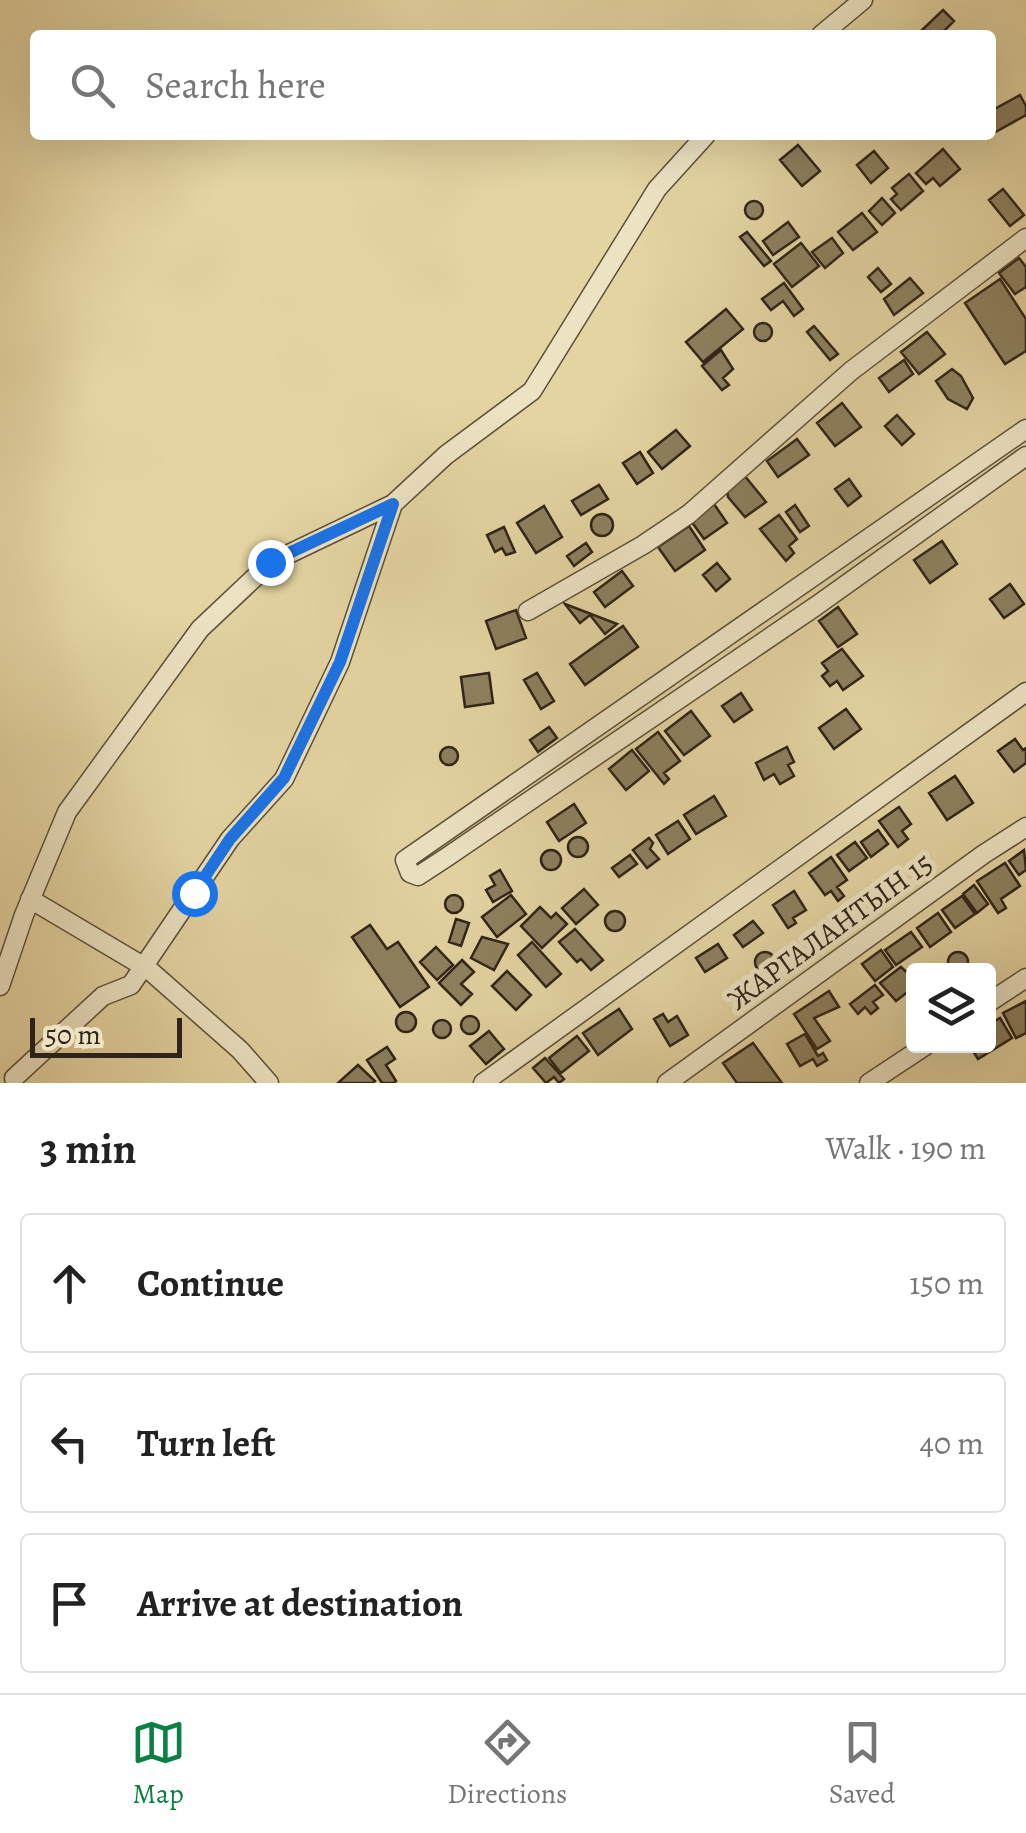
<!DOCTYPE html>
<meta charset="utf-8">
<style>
body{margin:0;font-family:Alegreya,serif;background:#f6f6f6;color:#222}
.controls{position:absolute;right:30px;bottom:30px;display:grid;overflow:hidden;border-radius:10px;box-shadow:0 10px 40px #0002}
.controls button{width:90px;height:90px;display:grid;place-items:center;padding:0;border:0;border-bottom:2px solid #e0e0e0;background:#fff;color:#222;font:50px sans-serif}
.scale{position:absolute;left:30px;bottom:25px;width:152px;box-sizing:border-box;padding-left:10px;border:5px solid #2f2417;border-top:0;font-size:28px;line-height:35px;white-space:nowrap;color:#2f2417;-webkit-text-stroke:8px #ede3c3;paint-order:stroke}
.stop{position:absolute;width:30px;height:30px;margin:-22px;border:8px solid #1a73e8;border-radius:50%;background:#fff}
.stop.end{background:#1a73e8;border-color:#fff;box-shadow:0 2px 10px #0008}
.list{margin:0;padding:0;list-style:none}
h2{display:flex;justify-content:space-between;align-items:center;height:130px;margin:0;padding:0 40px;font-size:42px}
h2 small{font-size:32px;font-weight:400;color:#767676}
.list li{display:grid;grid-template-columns:65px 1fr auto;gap:30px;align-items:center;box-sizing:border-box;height:140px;margin:0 20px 20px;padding:0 20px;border:2px solid #e0e0e0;border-radius:10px}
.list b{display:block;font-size:38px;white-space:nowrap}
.list em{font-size:32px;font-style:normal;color:#767676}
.icon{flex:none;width:55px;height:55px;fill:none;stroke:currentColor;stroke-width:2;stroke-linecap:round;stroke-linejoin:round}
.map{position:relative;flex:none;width:1026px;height:1083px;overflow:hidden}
.search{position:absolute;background:#fff;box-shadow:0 10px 40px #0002;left:30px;right:30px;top:30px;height:110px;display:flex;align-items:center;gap:25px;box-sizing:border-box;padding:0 35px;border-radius:10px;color:#767676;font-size:38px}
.sheet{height:610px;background:#fff}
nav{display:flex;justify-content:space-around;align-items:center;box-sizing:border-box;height:140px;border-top:2px solid #e0e0e0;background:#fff;font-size:28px;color:#767676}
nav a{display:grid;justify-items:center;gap:5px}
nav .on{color:#0b8043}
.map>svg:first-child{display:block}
.building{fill:#8d805f;stroke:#2f2417;stroke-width:2.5}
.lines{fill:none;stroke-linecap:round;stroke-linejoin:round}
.street-casing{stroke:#5c503a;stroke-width:21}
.street{stroke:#ede3c3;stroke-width:18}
.route{stroke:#1a73e8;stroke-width:12}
.labels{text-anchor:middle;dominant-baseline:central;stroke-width:10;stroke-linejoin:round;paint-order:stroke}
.street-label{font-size:30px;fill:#2f2417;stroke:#ede3c3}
</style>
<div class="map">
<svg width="1026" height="1083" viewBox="0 0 1026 1083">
<rect width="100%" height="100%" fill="#e4d4a2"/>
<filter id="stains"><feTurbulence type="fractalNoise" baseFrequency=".002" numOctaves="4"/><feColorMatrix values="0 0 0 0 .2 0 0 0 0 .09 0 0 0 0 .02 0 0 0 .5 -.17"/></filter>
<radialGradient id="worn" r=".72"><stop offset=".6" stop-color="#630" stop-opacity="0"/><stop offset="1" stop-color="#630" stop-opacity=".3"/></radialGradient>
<path class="building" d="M943 10 954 21 940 35H924L920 32Z
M1020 95 1026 106V115L992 134 991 111Z
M798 145 820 171 802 186 780 160Z
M943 149 960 169 940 186 933 178 926 184 916 173Z
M874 151 888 168 871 183 857 165Z
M909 174 923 191 901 210 891 199 897 194 892 188Z
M1003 189 1024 215 1010 226 989 200Z
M882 198 895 213 882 225 869 211Z
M745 210a9 9 0 1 1 18 0a9 9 0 1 1-18 0Z
M862 213 877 232 853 250 838 232Z
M788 222 799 237 773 255 763 241Z
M747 232 771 261 764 266 740 237Z
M832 238 843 253 825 268 812 252Z
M801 243 819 266 792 287 774 264Z
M1019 258 1026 267V287L1015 294 999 273Z
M878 268 891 284 881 292 868 277Z
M910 278 923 293 894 315 884 299Z
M1000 279 1026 319V351L1005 364 965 303Z
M784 283 803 309 794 316 783 301 771 310 762 299Z
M726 309 743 329 703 362 686 342Z
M754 332a9 9 0 1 1 18 0a9 9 0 1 1-18 0Z
M814 326 838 354 830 360 807 332Z
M927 332 945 354 919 374 901 352Z
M721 350 733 369 723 378 729 385 722 390 702 366Z
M904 360 913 374 889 392 879 378Z
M952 369 961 376 973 398 967 409 948 399 936 381Z
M842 403 861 427 835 446 817 423Z
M897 415 914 434 902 445 885 426Z
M676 430 690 446 662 469 648 452Z
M797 439 809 455 778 477 767 461Z
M640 452 653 473 637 484 623 463Z
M744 475 766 502 745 517 728 497 727 489Z
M849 479 861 496 848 506 835 489Z
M599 485 608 499 581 515 572 501Z
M714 504 727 523 704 539 691 521Z
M795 505 809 526 800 532 786 512Z
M544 506 562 537 536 553 517 523Z
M591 525a11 11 0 1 1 22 0a11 11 0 1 1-22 0Z
M779 515 797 539 789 546 794 553 786 561 760 529Z
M689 526 705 550 675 571 658 547Z
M504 527 515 552 506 555 502 548 495 552 487 535Z
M942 541 957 564 930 583 914 560Z
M586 543 592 552 574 566 567 556Z
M717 563 730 579 716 591 703 575Z
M622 571 633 586 605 607 594 592Z
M1010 584 1024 604 1004 618 990 599Z
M565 604 617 624 605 634 590 615 580 623Z
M838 607 857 634 838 647 819 621Z
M516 610 526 638 496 649 486 621Z
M623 626 638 647 585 685 570 664Z
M842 649 863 676 843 690 837 681 830 686 822 676 828 671 822 663Z
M489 673 493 703 465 707 461 677Z
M537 673 554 701 541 709 524 680Z
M741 693 752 710 734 722 722 706Z
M846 709 861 729 834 749 819 728Z
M691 711 710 736 684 755 665 731Z
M549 727 557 738 538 752 530 740Z
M658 732 680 761 664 773 669 779 664 784 636 749Z
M1015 739 1023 750 1026 748V763L1014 772 998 751Z
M787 747 794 762 788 765 794 776 780 784 774 774 764 780 756 763Z
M440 756a9 9 0 1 1 18 0a9 9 0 1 1-18 0Z
M632 750 649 771 626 790 609 769Z
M955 776 973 803 947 820 929 793Z
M714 796 726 816 696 834 684 815Z
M574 804 586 823 559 841 547 822Z
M899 807 911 824 902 831 908 839 898 847 879 821Z
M678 821 690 839 668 854 656 835Z
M878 830 888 844 871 857 861 842Z
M568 847a10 10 0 1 1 20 0a10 10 0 1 1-20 0Z
M649 838 653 843 650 849 659 859 647 868 633 850Z
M855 842 867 858 849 871 837 855Z
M1024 850 1026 870 1019 875 1009 861Z
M541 860a10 10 0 1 1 20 0a10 10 0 1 1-20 0Z
M630 855 637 864 619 877 612 868Z
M831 857 847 880 837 887 844 896 838 901 831 891 825 895 809 873Z
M1005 863 1020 886 1001 899 1006 908 998 913 977 881Z
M500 870 512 891 493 902 486 890 495 885 490 876Z
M974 885 988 904 977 913 963 894Z
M584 889 598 905 576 924 562 908Z
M794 891 806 910 793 918 796 923 788 928 773 905Z
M445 904a9 9 0 1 1 18 0a9 9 0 1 1-18 0Z
M511 895 526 914 497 937 482 917Z
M962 896 975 914 955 928 942 910Z
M540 907 551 918 556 913 567 924 542 948 521 926Z
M605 921a10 10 0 1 1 20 0a10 10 0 1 1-20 0Z
M938 913 951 932 930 947 917 928Z
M456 919 469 923 461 946 449 942Z
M753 921 763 933 743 947 734 935Z
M370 925 387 949 398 942 429 987 400 1007 352 937Z
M575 929 603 960 591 970 581 959 577 962 559 942Z
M911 932 922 947 896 965 885 950Z
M482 937 508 944 494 970 471 958Z
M532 942 561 974 546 987 518 955Z
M718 944 727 958 705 972 696 958Z
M436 947 453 965 437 980 420 962Z
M881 950 893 967 875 981 862 964Z
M755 962a10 10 0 1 1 20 0a10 10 0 1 1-20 0Z
M948 962a10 10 0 1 1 20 0a10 10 0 1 1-20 0Z
M462 960 474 972 461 984 472 994 461 1005 439 983Z
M901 967 914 979V987L896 1001 880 983Z
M507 971 531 995 516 1010 492 986Z
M875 985 883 995 873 1002 878 1008 871 1014 865 1007 858 1014 850 1004Z
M829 991 839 1007 814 1018 830 1041 817 1049 794 1014Z
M1026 1001V1033L1016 1038 1003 1013Z
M619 1009 632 1029 598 1055 583 1033Z
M396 1022a10 10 0 1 1 20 0a10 10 0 1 1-20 0Z
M663 1014 668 1022 677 1016 688 1035 670 1046 654 1019Z
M461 1025a9 9 0 1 1 18 0a9 9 0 1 1-18 0Z
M1000 1018 1012 1038 978 1059 971 1048 988 1046V1025Z
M433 1029a9 9 0 1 1 18 0a9 9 0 1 1-18 0Z
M489 1031 504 1049 486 1064 470 1046Z
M805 1034 818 1056 823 1053 827 1060 817 1066 813 1059 800 1066 787 1044Z
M577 1036 589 1051 561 1073 549 1058Z
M753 1043 782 1083H737L723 1063Z
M387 1047 395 1059 386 1065 396 1081 393 1083H382L367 1060Z
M545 1058 564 1079 559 1083 554 1077 546 1083 533 1068Z
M358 1065 375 1081 373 1083H338Z"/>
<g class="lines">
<g class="street-casing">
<path id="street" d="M821 35 863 0
M1026 429 405 860 410 873 418 876 447 857 816 606 1026 456
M528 611 643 545 689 514 851 371 1026 238
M30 899 148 969 240 1050 269 1083
M0 986 24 915 67 812 200 629 270 563 393 504
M988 1003 1026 978
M14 1078 103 996 131 985 230 839 284 779 340 662 393 504 446 455 532 391 657 189 706 135
M483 1083 1026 692
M667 1083 984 854 1026 827
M869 1083 925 1046"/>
</g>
<use href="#street" class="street"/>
</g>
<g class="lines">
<path class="route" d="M194 893 230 839 284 778 340 662 393 504 270 562"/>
</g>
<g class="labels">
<g class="street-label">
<text transform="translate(830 931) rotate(-36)">ЖАРГАЛАНТЫН 15</text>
</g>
</g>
<rect width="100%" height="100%" filter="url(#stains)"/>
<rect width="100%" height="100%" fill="url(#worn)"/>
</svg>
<div class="controls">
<button><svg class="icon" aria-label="layers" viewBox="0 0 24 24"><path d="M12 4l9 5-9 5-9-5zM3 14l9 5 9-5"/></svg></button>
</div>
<div class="scale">50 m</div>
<div class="stop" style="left:194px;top:893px"></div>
<div class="stop end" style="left:270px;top:562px"></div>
<div class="search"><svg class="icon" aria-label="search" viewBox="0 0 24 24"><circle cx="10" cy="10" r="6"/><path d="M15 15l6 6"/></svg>Search here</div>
</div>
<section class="sheet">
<h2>3 min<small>Walk · 190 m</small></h2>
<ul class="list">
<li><svg class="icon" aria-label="ahead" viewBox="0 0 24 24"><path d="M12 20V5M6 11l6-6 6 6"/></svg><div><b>Continue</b></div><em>150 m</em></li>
<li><svg class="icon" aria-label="left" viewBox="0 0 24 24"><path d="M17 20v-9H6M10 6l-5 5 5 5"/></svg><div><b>Turn left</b></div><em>40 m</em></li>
<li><svg class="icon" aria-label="arrive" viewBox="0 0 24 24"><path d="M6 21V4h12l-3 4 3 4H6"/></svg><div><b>Arrive at destination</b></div></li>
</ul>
</section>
<nav>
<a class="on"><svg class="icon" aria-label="map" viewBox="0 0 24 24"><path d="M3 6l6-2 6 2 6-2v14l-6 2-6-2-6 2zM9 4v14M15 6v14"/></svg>Map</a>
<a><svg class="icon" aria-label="directions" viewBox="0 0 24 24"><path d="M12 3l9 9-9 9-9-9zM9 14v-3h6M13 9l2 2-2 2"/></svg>Directions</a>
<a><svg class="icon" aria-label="saved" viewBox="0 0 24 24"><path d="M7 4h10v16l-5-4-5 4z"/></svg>Saved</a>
</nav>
